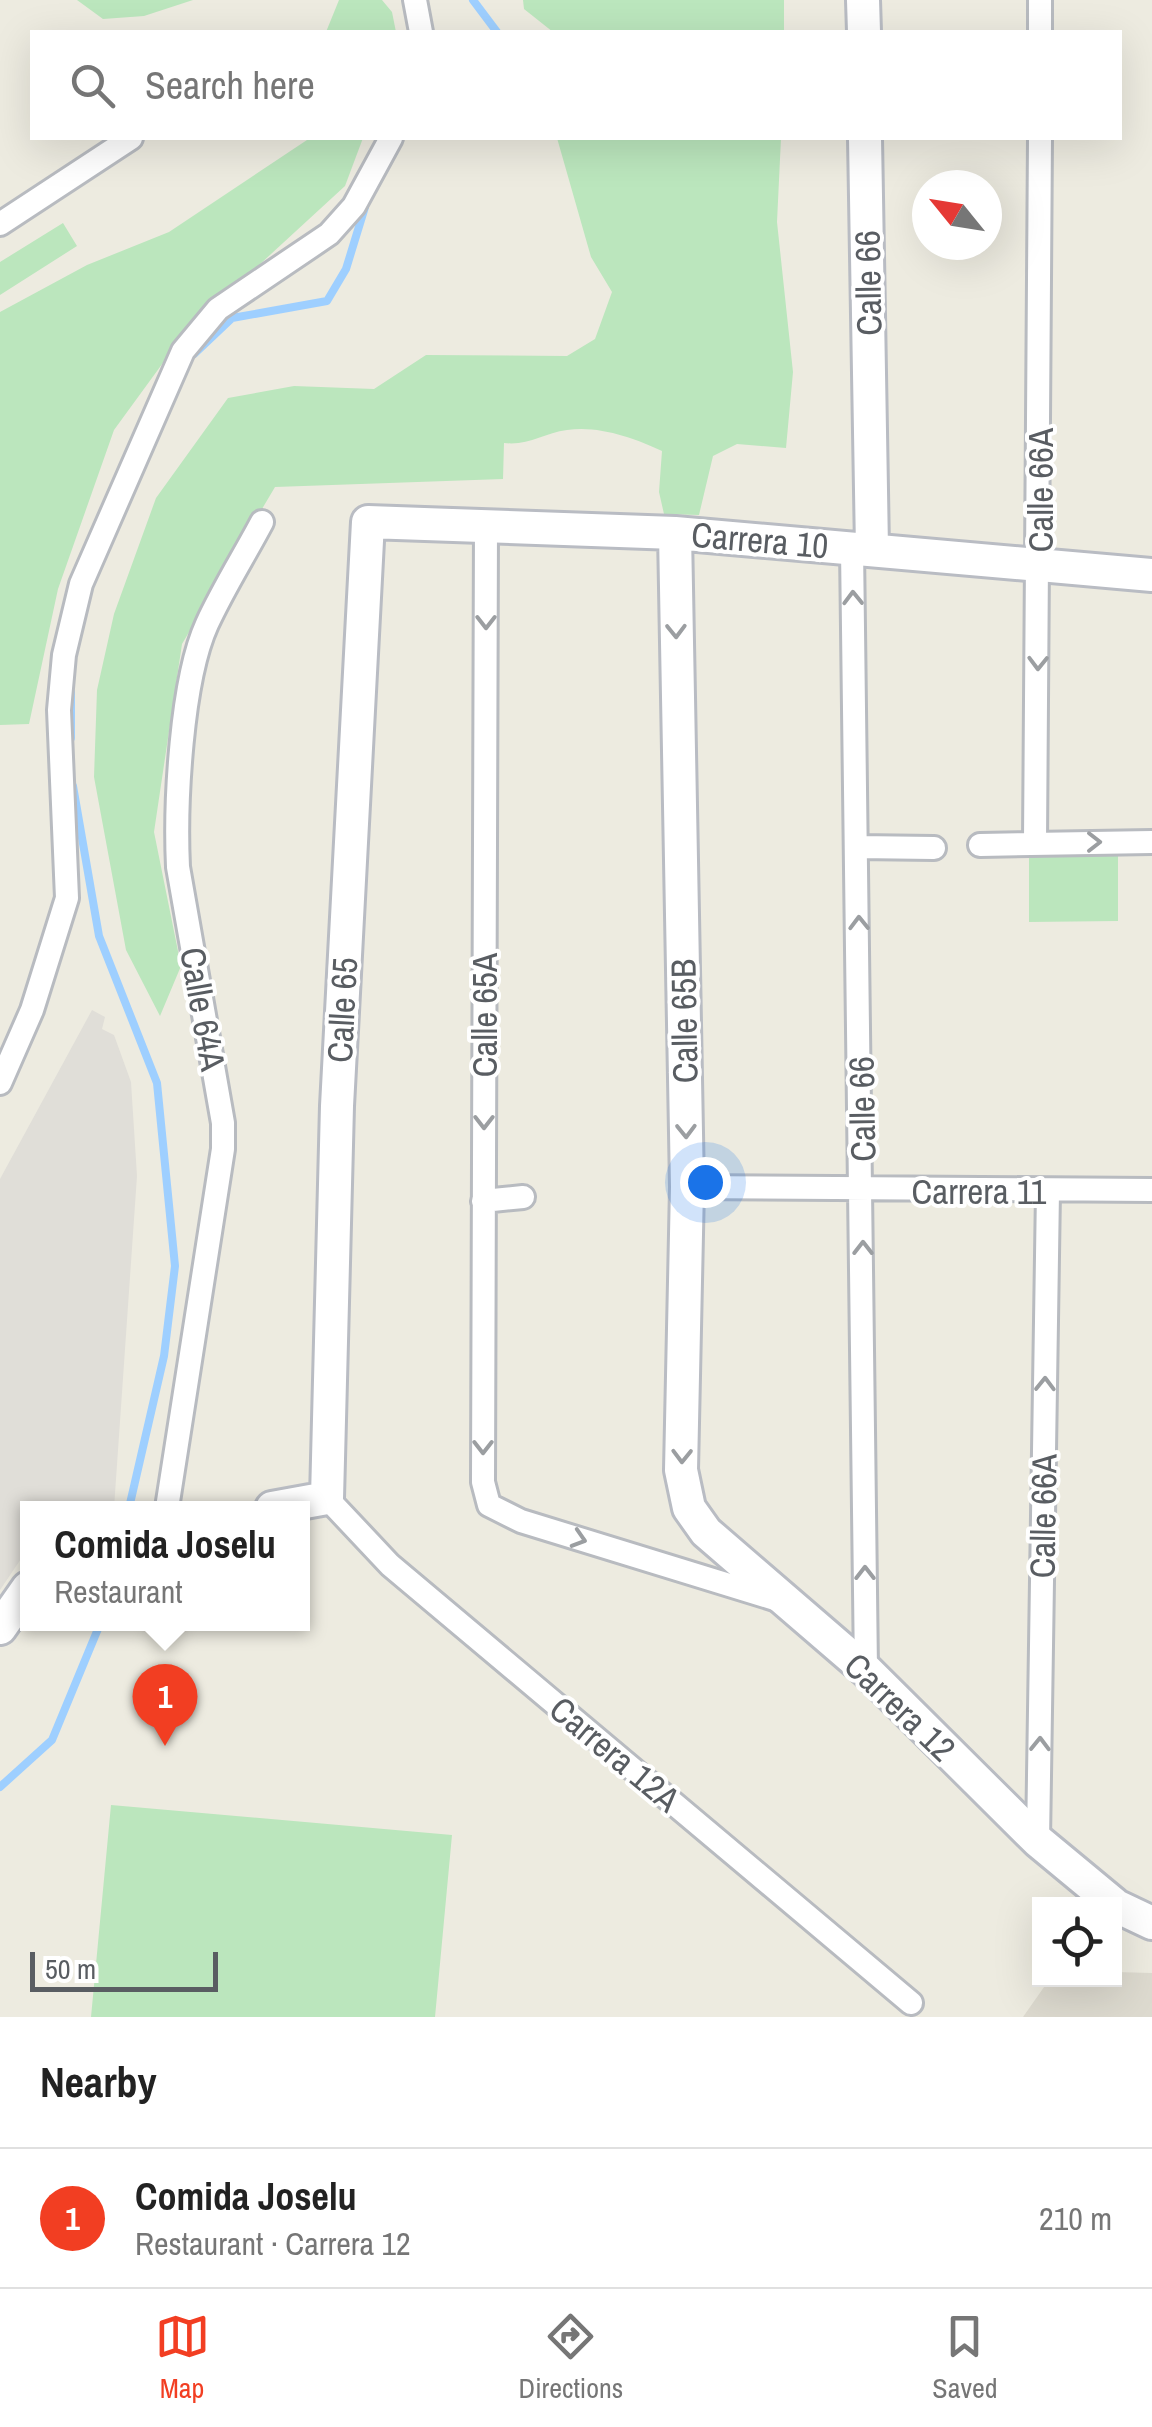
<!DOCTYPE html>
<meta charset="utf-8">
<style>
body{margin:0;font-family:"Archivo Narrow",sans-serif;background:#f6f6f6;color:#222}
.controls{position:absolute;right:30px;bottom:30px;display:grid;overflow:hidden;border-radius:0px;box-shadow:0 10px 40px #0002}
.controls button{width:90px;height:90px;display:grid;place-items:center;padding:0;border:0;border-bottom:2px solid #e0e0e0;background:#fff;color:#222;font:50px sans-serif}
.compass{position:absolute;left:912px;top:170px;width:90px;height:90px;border-radius:50%;background:#fff;box-shadow:0 10px 40px #0002;rotate:300deg}
.scale{position:absolute;left:30px;bottom:25px;width:188px;box-sizing:border-box;padding-left:10px;border:5px solid #595d62;border-top:0;font-size:28px;line-height:35px;white-space:nowrap;color:#595d62;-webkit-text-stroke:8px #fff;paint-order:stroke}
.you{position:absolute;left:705px;top:1182px;width:35px;height:35px;margin:-25px;border:8px solid #fff;border-radius:50%;background:#1a73e8;box-shadow:0 0 0 15px #1a73e833}
.badge{display:grid;place-items:center;width:65px;height:65px;border-radius:50%;background:#f23e22;color:#fff;font-size:32px;font-weight:700}
.pin{position:absolute;translate:-50% -82px;filter:drop-shadow(0 2px 5px #0008)}
.pin::after{content:'';position:absolute;top:52px;width:35px;height:30px;background:inherit;clip-path:polygon(0 0,100% 0,50% 100%)}
.popup{position:absolute;left:20px;top:1501px;width:290px;height:130px;box-sizing:border-box;display:grid;place-content:center;border-radius:0px;background:#fff;filter:drop-shadow(0 2px 8px #0005);font-size:32px;white-space:nowrap;color:#767676}
.popup b{font-size:38px;color:#222}
.popup::after{content:'';position:absolute;left:50%;top:100%;margin-left:-20px;border:20px solid transparent;border-top-color:#fff}
.list{margin:0;padding:0;list-style:none}
h2{display:flex;justify-content:space-between;align-items:center;height:130px;margin:0;padding:0 40px;font-size:42px}
h2 small{font-size:32px;font-weight:400;color:#767676}
.list li{display:grid;grid-template-columns:65px 1fr auto;gap:30px;align-items:center;box-sizing:border-box;height:140px;padding:0 40px;border-top:2px solid #e0e0e0}
.list b{display:block;font-size:38px;white-space:nowrap}
.list p{margin:0;font-size:32px;white-space:nowrap;color:#767676}
.list em{font-size:32px;font-style:normal;color:#767676}
.icon{flex:none;width:55px;height:55px;fill:none;stroke:currentColor;stroke-width:2;stroke-linecap:round;stroke-linejoin:round}
.map{position:relative;flex:none;width:1152px;height:2017px;overflow:hidden}
.search{position:absolute;background:#fff;box-shadow:0 10px 40px #0002;left:30px;right:30px;top:30px;height:110px;display:flex;align-items:center;gap:25px;box-sizing:border-box;padding:0 35px;border-radius:0px;color:#767676;font-size:38px}
.sheet{height:270px;background:#fff}
nav{display:flex;justify-content:space-around;align-items:center;box-sizing:border-box;height:140px;border-top:2px solid #e0e0e0;background:#fff;font-size:28px;color:#767676}
nav a{display:grid;justify-items:center;gap:5px}
nav .on{color:#f23e22}
.map>svg:first-child{display:block}
.industrial{fill:#e0ded8}
.education{fill:#dddacf}
.green{fill:#bbe6bd}
.lines{fill:none;stroke-linecap:round;stroke-linejoin:round}
.stream{stroke:#9ecfff;stroke-width:8}
.street-casing{stroke:#b8bbc0;stroke-width:28}
.secondary-casing{stroke:#b9bcc3;stroke-width:38}
.street{stroke:#fff;stroke-width:22}
.secondary{stroke:#fff;stroke-width:32}
.oneway{stroke:#9b9ea1}
.labels{text-anchor:middle;dominant-baseline:central;stroke-width:8;stroke-linejoin:round;paint-order:stroke}
.street-label{font-size:35px;fill:#595d62;stroke:#fff}
</style>
<div class="map">
<svg width="1152" height="2017" viewBox="0 0 1152 2017">
<rect width="100%" height="100%" fill="#edebe0"/>
<path class="industrial" d="M92 1010 105 1017 102 1029 114 1035 131 1082 137 1176 114 1508H28L27 1550 0 1590V1179Z"/>
<path class="education" d="M1115 1972 1152 1973V2017H1023L1049 1980H1114Z"/>
<path class="green" d="M77 0H193L144 16 103 19Z
M339 0H382L392 12 396 32H326Z
M523 0H784V32H553L524 9Z
M310 138H363L345 186 184 334 114 430 58 589 29 724 0 725V312L87 265 169 232Z
M557 138H781L777 222 793 372 786 448 737 444 713 456 699 515 664 514 659 492 662 451C635 438 598 425 567 430 544 433 528 446 504 443L503 479 275 487 182 644 154 832 181 966 160 1016 126 950 94 777 97 690 114 614 156 498 228 398 294 386 374 389 426 355 567 356 595 339 612 292 591 257Z
M63 223 77 246 0 295V262Z
M1118 845V921L1029 922V847Z
M111 1805 452 1835 435 2017H91Z"/>
<g class="lines">
<path class="stream" d="M473 0 497 32
M194 354 232 318 327 301 346 269 365 207
M71 738V692
M73 786 99 936 157 1083 175 1266 164 1356 129 1508
M0 1787 52 1740 100 1624"/>
<g class="street-casing">
<path id="street" d="M415 0 421 32
M1040 0V32
M0 224 131 138
M486 524 483 1482 489 1505 521 1521 778 1600
M852 548 866 1670
M1035 842 1040 138
M980 845 1152 842
M858 847 934 848
M0 1083 32 1010 67 898 59 710 64 655 81 584 183 351 218 309 329 234 354 206 391 138
M687 1187 1152 1190
M483 1201 523 1197
M327 1498 390 1565 911 2003
M167 1508 223 1149V1123L178 867C175 804 181 681 207 624 223 589 244 556 262 522
M1038 1841 1048 1191"/>
</g>
<g class="secondary-casing">
<path id="secondary" d="M863 0 864 32
M865 138 872 549
M675 533 687 1187 681 1470 689 1508 706 1532 866 1670 1038 1841 1114 1904
M272 1508 327 1498 337 1106 368 522 675 533 1152 575
M0 1628 28 1588
M1114 1905 1152 1923"/>
</g>
<use href="#street" class="street"/>
<use href="#secondary" class="secondary"/>
</g>
<defs><path id="oneway-chevron" d="M-2-3.5L2.5 0L-2 3.5" fill="none" stroke-width="1.6" stroke-linecap="round" stroke-linejoin="round" transform="scale(2.5)"/></defs>
<g class="oneway">
<use href="#oneway-chevron" transform="translate(853 598) rotate(-91)"/>
<use href="#oneway-chevron" transform="translate(486 622) rotate(90)"/>
<use href="#oneway-chevron" transform="translate(676 631) rotate(89)"/>
<use href="#oneway-chevron" transform="translate(1038 663) rotate(91)"/>
<use href="#oneway-chevron" transform="translate(1094 842)"/>
<use href="#oneway-chevron" transform="translate(859 923) rotate(-91)"/>
<use href="#oneway-chevron" transform="translate(484 1122) rotate(90)"/>
<use href="#oneway-chevron" transform="translate(686 1131) rotate(89)"/>
<use href="#oneway-chevron" transform="translate(863 1248) rotate(-90)"/>
<use href="#oneway-chevron" transform="translate(1045 1384) rotate(-89)"/>
<use href="#oneway-chevron" transform="translate(483 1447) rotate(90)"/>
<use href="#oneway-chevron" transform="translate(682 1456) rotate(91)"/>
<use href="#oneway-chevron" transform="translate(579 1539) rotate(17)"/>
<use href="#oneway-chevron" transform="translate(865 1573) rotate(-90)"/>
<use href="#oneway-chevron" transform="translate(1040 1744) rotate(-89)"/>
</g>
<g class="labels">
<g class="street-label">
<text transform="translate(868 283) rotate(-91)">Calle 66</text>
<text transform="translate(1040 490) rotate(-90)">Calle 66A</text>
<text transform="translate(760 540) rotate(5)">Carrera 10</text>
<text transform="translate(203 1009) rotate(80)">Calle 64A</text>
<text transform="translate(342 1010) rotate(-87)">Calle 65</text>
<text transform="translate(484 1015) rotate(-90)">Calle 65A</text>
<text transform="translate(684 1021) rotate(-91)">Calle 65B</text>
<text transform="translate(862 1109) rotate(-91)">Calle 66</text>
<text x="979" y="1191">Carrera 11</text>
<text transform="translate(1043 1516) rotate(-89)">Calle 66A</text>
<text transform="translate(900 1707) rotate(44)">Carrera 12</text>
<text transform="translate(615 1754) rotate(40)">Carrera 12A</text>
</g>
</g>
</svg>
<div class="controls">
<button><svg class="icon" aria-label="locate" viewBox="0 0 24 24"><circle cx="12" cy="12" r="6"/><path d="M12 2v4M12 18v4M2 12h4M18 12h4"/></svg></button>
</div>
<svg class="compass" viewBox="-18 -18 36 36"><path d="M0-13l5 13h-10z" fill="#e53935"/><path d="M0 13l5-13h-10z" fill="#767676"/></svg>
<div class="scale">50 m</div>
<div class="you"></div>
<div class="pin badge" style="left:165px;top:1746px">1</div>
<div class="popup"><b>Comida Joselu</b>Restaurant</div>
<div class="search"><svg class="icon" aria-label="search" viewBox="0 0 24 24"><circle cx="10" cy="10" r="6"/><path d="M15 15l6 6"/></svg>Search here</div>
</div>
<section class="sheet">
<h2>Nearby<small></small></h2>
<ul class="list">
<li><span class="badge">1</span><div><b>Comida Joselu</b><p>Restaurant · Carrera 12</p></div><em>210 m</em></li>
</ul>
</section>
<nav>
<a class="on"><svg class="icon" aria-label="map" viewBox="0 0 24 24"><path d="M3 6l6-2 6 2 6-2v14l-6 2-6-2-6 2zM9 4v14M15 6v14"/></svg>Map</a>
<a><svg class="icon" aria-label="directions" viewBox="0 0 24 24"><path d="M12 3l9 9-9 9-9-9zM9 14v-3h6M13 9l2 2-2 2"/></svg>Directions</a>
<a><svg class="icon" aria-label="saved" viewBox="0 0 24 24"><path d="M7 4h10v16l-5-4-5 4z"/></svg>Saved</a>
</nav>
